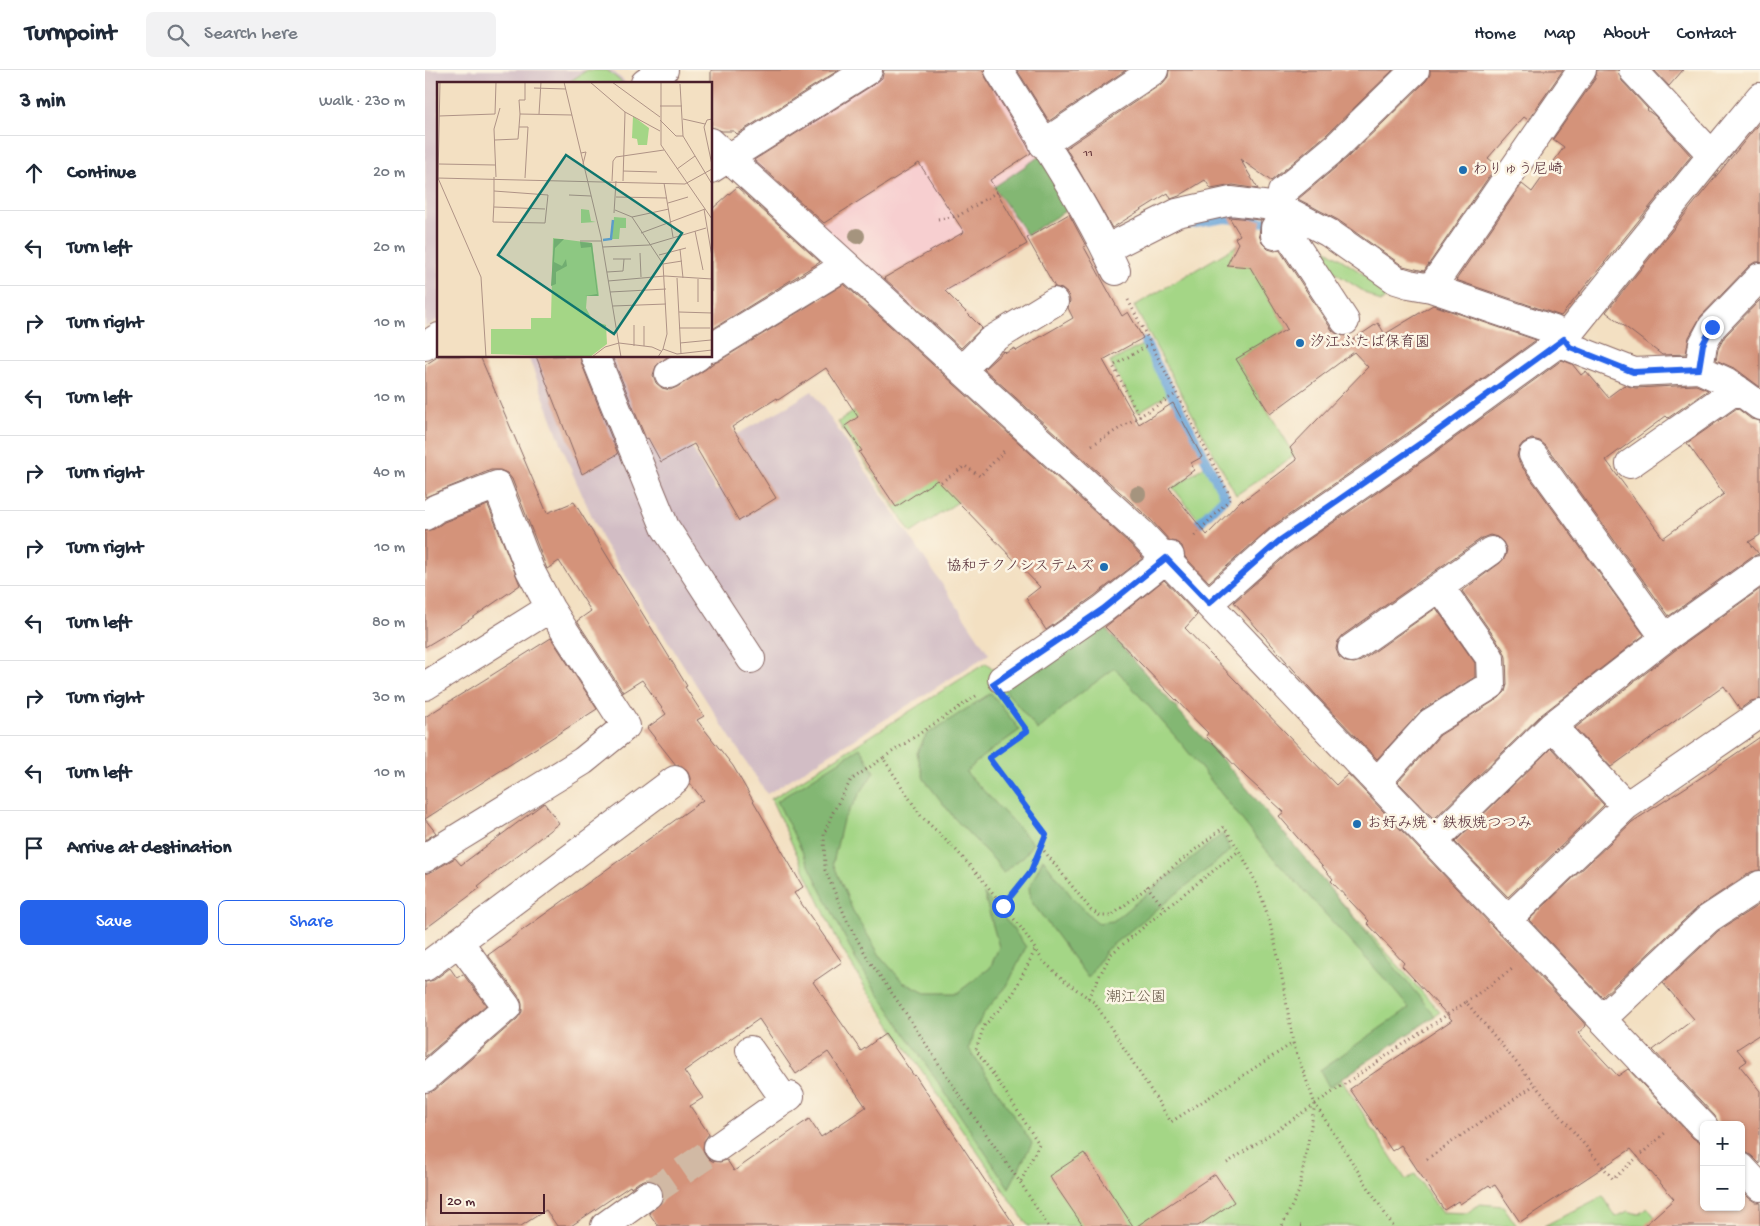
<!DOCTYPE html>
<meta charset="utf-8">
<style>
body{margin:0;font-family:"Gochi Hand","Klee One",sans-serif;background:#f2f2f3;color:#1f2937}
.controls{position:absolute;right:15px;bottom:15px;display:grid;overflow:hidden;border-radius:8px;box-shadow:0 1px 4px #0004}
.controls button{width:45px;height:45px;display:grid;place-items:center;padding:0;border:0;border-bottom:1px solid #e0e1e3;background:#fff;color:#1f2937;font:25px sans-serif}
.scale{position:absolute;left:15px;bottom:12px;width:105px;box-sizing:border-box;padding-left:5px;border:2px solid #4a1f2b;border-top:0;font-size:14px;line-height:18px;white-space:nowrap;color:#4a1f2b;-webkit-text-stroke:4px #fcf5e5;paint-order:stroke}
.stop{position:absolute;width:15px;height:15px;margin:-11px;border:4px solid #2563eb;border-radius:50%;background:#fff}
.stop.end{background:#2563eb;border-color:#fff;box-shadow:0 1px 5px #0008}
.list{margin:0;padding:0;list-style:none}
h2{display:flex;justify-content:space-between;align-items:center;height:65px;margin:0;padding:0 20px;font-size:21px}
h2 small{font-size:16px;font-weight:400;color:#747a83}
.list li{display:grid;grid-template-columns:32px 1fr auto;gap:15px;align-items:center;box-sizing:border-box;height:75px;padding:0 20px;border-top:1px solid #e0e1e3}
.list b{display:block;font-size:19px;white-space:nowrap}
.list em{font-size:16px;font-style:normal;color:#747a83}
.actions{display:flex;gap:10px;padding:15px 20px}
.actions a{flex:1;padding:11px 0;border:1px solid #2563eb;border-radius:8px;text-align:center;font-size:18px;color:#2563eb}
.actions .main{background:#2563eb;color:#fff}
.icon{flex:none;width:28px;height:28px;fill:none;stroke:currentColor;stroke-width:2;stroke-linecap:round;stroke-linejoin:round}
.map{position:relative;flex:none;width:1335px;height:1156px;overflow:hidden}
header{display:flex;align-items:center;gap:30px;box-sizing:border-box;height:70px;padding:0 25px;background:#fff;border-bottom:1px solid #e0e1e3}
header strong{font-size:24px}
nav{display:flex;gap:28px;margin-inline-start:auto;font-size:18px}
.search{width:350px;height:45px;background:#f2f2f3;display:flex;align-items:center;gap:12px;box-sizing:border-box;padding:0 18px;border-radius:8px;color:#747a83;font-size:19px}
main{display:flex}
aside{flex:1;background:#fff}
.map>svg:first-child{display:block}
.built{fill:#f7cfd0}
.industrial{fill:#d2bdc5}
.green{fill:#a4d686;stroke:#777a58}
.forest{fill:#83b773;stroke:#666b4f}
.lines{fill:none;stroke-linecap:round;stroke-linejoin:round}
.stream{stroke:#69a4d9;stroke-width:10}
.building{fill:#d4937a;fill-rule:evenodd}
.minor-tunnel{stroke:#d1b9a4;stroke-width:28;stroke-dasharray:28 14;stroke-linecap:butt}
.minor-casing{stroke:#856360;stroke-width:30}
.path{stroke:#856360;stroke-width:3;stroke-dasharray:1 4;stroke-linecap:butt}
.minor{stroke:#fff;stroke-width:28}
.tree{fill:#a5947e}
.route{stroke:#2563eb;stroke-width:6}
.poi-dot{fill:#1f6fb2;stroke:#fcf5e5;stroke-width:2}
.labels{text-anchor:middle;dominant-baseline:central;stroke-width:5;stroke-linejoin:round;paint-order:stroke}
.number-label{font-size:12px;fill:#6c3c3f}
.poi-label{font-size:15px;fill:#4a1f2b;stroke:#fcf5e5;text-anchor:start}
.park-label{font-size:15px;fill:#655646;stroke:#fcf5e5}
.inset-river{fill:none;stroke:#69a4d9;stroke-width:2.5}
.inset-road{fill:none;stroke:#af9386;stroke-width:1}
.view{fill:#0f766e;fill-opacity:0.15;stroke:#0f766e;stroke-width:2.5}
.inset-edge{fill:none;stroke:#4a1f2b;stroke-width:2.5}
</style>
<header>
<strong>Turnpoint</strong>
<div class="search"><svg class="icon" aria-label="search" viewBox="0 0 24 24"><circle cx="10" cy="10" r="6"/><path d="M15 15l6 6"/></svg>Search here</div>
<nav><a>Home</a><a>Map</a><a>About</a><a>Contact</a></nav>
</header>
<main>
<aside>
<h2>3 min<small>Walk · 230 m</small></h2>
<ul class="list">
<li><svg class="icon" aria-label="ahead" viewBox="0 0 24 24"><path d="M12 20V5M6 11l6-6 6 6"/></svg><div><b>Continue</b></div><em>20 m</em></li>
<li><svg class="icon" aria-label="left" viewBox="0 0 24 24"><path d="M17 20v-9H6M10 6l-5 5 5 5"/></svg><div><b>Turn left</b></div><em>20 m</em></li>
<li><svg class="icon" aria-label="right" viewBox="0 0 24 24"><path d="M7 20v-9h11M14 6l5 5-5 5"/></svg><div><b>Turn right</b></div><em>10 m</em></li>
<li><svg class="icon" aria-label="left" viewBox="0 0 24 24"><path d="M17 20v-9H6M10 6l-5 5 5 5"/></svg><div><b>Turn left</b></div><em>10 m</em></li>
<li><svg class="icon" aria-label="right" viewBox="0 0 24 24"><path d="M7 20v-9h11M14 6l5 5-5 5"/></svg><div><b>Turn right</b></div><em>40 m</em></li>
<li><svg class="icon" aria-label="right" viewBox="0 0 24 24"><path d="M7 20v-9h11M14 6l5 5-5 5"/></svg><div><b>Turn right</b></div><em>10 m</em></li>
<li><svg class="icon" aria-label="left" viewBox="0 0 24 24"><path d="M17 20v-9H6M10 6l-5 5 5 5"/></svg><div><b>Turn left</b></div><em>80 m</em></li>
<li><svg class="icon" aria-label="right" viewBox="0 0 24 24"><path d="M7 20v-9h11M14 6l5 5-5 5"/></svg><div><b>Turn right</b></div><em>30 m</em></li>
<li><svg class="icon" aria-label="left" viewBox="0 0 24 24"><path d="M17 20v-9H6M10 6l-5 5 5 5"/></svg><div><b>Turn left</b></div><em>10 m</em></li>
<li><svg class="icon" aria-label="arrive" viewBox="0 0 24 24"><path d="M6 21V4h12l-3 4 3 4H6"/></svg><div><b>Arrive at destination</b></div></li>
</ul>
<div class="actions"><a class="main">Save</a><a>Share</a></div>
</aside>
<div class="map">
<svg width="1335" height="1156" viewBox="0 0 1335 1156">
<rect width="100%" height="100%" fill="#fcf5e5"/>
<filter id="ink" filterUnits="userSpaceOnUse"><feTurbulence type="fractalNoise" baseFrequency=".02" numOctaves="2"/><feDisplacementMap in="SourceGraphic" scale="10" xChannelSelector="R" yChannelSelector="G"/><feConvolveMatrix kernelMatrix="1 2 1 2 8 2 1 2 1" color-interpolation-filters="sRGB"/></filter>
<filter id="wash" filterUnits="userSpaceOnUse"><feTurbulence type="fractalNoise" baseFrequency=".0096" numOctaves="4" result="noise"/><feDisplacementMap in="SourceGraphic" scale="20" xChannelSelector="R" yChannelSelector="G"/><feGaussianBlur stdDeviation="1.12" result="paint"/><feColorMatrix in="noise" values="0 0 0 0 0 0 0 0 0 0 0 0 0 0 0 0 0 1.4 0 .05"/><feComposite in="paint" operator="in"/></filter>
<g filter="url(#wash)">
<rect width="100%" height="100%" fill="#f3e0c2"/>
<path class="built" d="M462 0H567L650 135 602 165 599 169 602 174 491 240 319 89Z"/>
<path class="industrial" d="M0 0H187L202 14H14V249L0 257Z
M103 286H216L291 421 324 398 305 368 363 336 387 321 564 584 342 724 178 471 147 402Z"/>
<path class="green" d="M162 0H182L199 14H145L144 12Z
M866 163 902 180 967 223 955 232 881 184Z
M813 175 862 259 811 289 870 385 811 425 709 236Z
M717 275 744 324 713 342 685 292Z
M477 310 558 395 585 364 597 372 533 432 486 463 413 352Z
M781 395 797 426 773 449 748 418Z
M672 559 1015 942 916 1009 981 1110 990 1104 1016 1142 1042 1143 1055 1134 1078 1136 1092 1156H603L441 919 414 874 346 729 561 593 586 613Z
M1178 1126 1191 1147 1203 1141 1213 1144 1223 1138 1237 1156H1119Z"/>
<path class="forest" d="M618 84 650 135 602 165 569 117Z
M670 554 680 558 811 705 1010 946 904 1017 895 1000 984 938 958 907 837 775 756 673 690 598 652 626 613 660 579 619Z
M566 623 595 660 557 687 541 702 608 773 600 785 578 803 570 791 530 749 499 709 492 683 501 665Z
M435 678 449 702 418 750 408 793 428 841 456 887 478 912 500 923H532L565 898 574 877 559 824 586 856 601 877 582 916 559 943 548 963 544 979 607 1073 584 1118 431 890 352 731Z
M797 764 806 780 681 880 663 908 606 831 604 818 618 789 647 827 672 853 688 851Z"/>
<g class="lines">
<path class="stream" d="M764 154 800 148 851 153
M720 272 800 427 765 462"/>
</g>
<g id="blocks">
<path class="building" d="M286 0H414L312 64 309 61H297L286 57Z
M459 0H558L561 8 602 75 606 83 565 110 602 174 520 221 557 258 536 278 459 208 539 162 494 93 399 153 329 90 451 13 457 8Z
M592 0H701L624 51Z
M744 0H968L901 65 846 111 815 89 833 119 808 115 786 119 780 110 754 126 746 129 743 123 687 158 641 78 738 13 743 7Z
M1005 0H1138L1103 50 1099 47 1063 88 1072 95 999 201 978 196 913 150 873 129 922 88 1001 11 1005 5Z
M1172 0H1193L1197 11 1223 39 1222 40 1230 46 1266 86 1136 246 1031 210 1097 114 1107 122 1139 77 1128 69 1170 9Z
M1229 0H1258L1244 16Z
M1335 52V192H1330L1324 196 1276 246 1264 267 1261 284 1237 285 1181 242Z
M312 117 395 192 286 260V140Z
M644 144 661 176 659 177 697 246 703 242 718 268 678 290 714 354 748 333 777 387 766 393 769 400 744 418 782 465 817 429 818 431 872 390 865 378 943 297 929 282 845 344 811 289 862 259 825 197 802 195 813 173 810 168 815 165 804 147 836 150 834 165 837 173 843 179 850 181 854 179 907 260 913 265 923 266 926 271 953 253 960 264 1008 235 1111 270 987 360 845 458 784 512 760 487 757 476 751 472 745 471 726 450 559 299 579 281 581 283 590 278 591 281 648 248 643 238 645 231 643 224 637 219 630 217 602 168Z
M419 214 704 473 718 488 669 526 621 560 601 528 615 517 512 410 471 437 434 382 437 381 420 356 433 347 401 298 353 330 352 328 307 357 351 428 314 451 269 374 236 392 223 368 221 369 187 286H243L231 296 228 305 231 313 237 318 245 320 252 317 281 299 287 294 294 291Z
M1335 230V317L1311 299 1291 290 1293 279 1300 266Z
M14 286H55L122 443 149 432 262 616 260 617 279 646 272 650 308 696 378 817 369 823 417 892 388 912 436 981 460 964 489 1006 490 1005 590 1156H233L224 1143 237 1132 238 1123 235 1116 229 1111 222 1109 214 1112 206 1118 205 1116 146 1156H132L121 1140 96 1156H0V1023L10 1020 92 949 97 942V934L95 928 63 885 278 730 265 713V708L262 700 257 696 251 695 222 658 241 644 217 610 198 622 152 551 166 541 134 491 122 499 87 409 82 403 75 400H66L0 427V295ZM334 949 371 1004 403 982 441 1037 396 1067 384 1049 309 1101 302 1090 295 1092 287 1091 280 1086 278 1079 279 1071 284 1064 265 1036 278 1028 259 1001Z
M111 286H155L156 292 193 384 157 404Z
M1137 290 1147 294 1156 305 1161 301 1183 327 1199 315 1210 318 1271 315 1283 320 1243 348 1241 346 1181 390 1238 468 1299 424 1262 373 1312 338 1326 349 1335 351V465L1324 472 1334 484 1326 487 1244 546 1121 376 1115 371 1107 369 1098 373 1094 378 1092 386 1095 394 1219 565 1116 645 1009 749 973 712 1015 665 1074 628 1080 622 1082 614 1081 587 1078 579 1037 521 1075 493 1080 487 1082 480 1078 472 1072 467 1065 465 1057 468 918 565 913 571 911 579 914 587 921 592 929 593 936 591 1011 538 1050 593V607L997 640 952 689 891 625 809 532 864 483 1005 386Z
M63 435 95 515 40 553 0 577V461L9 459 19 452Z
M739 510 772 545 760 558 911 715 923 704 1158 952 1161 956 1153 963 1193 1006 1203 999 1268 1068 1274 1072H1279V1137H1316V1120L1324 1128 1330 1132H1335V1156H1219L1249 1129 1206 1079 1095 1152 1070 1115 1066 1117 1064 1115 1035 1134 1033 1131 1019 1140 976 1075 967 1081 925 1019 1027 950 977 896 979 893 942 853 944 851 906 811 908 809 854 746 859 742 821 707 781 666 783 663 680 557Z
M1335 519V629L1326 631 1315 639 1299 616 1186 697 1150 658 1249 581Z
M126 568 172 639 0 749V647Z
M1335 667V800L1326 802 1272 838 1177 927 1104 850 1207 752 1283 703Z
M1126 678 1179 735 1083 827 1030 772Z
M119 733 134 753 53 816 55 818 0 859V804L8 801 30 788 36 795Z
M0 749 11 763 0 770Z
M1335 834V964L1312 979 1322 991 1315 996 1335 1021V1094L1327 1086 1321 1082H1316V1055H1294L1290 1046 1228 980 1269 949 1238 913 1293 861Z
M25 898 32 908 38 904 61 935 0 987V912L9 910Z
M659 1083 708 1156H658L624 1106Z
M790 1104 809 1132 773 1156H712Z"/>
</g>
</g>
<g filter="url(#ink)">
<use href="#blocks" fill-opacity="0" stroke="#856360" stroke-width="1"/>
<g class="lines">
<path class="minor-tunnel" d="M223 1125 293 1077"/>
<g class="minor-casing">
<path id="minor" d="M574 0C614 66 659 131 691 201
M1208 0 1287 85
M220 13 239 0
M286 72 715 462 1279 1057
M618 74 729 0
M286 99 443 0
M855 137 857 122 911 77 990 0
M850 165V158L863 164 920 251
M681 179 752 143 806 131 855 137 904 163 971 210 984 214 1006 218 1129 260 1145 277 1209 302 1274 299 1302 312 1335 336
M1006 218 1157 0
M0 276 14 267
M286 278 421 195
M170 286 240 457 326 589
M1274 299 1278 274 1287 257 1335 207
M537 300 565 271 629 232
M244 304 273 286
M1108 385 1240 568
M1205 394 1312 319
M0 446 12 438 72 415 105 500 125 538 201 656 158 691 0 788
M784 533 854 471 996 373 1139 269 1287 85 1335 27
M927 578 1066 481
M577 609 678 539 745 486
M0 616 125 538
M1127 656 1201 736
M952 712 1005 653 1066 615 1065 588 1015 517
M1008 772 1127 656 1240 568 1335 500
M1082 850 1201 736 1335 644
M0 897 250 710
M1177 949 1283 849 1335 815
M325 980 360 1030
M0 1008 82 937 34 872
M293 1077 365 1026
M1316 1097 1335 1117
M180 1156 223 1125"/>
</g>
<path class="path" d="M513 149 533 146 572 122
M703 230 806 428 769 466
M715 347 688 296 725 274
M667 375 751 324
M516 412 540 396 555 406 580 380
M551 626 458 688 496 746 530 779 555 807 597 859 618 891 640 911 670 933 746 1052 868 973 890 1034 874 1121 857 1156
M458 688 426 710 407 744 399 764 400 800 424 855 445 892 476 936 544 1040 595 1112 623 1156
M616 777 666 840 675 846H686L799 757C811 775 822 793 831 813 852 863 859 920 868 973
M722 816 740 839
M578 836 606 801 621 764 564 687 602 661 586 639
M663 928 686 884 766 818 814 781
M1041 932 1087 899
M1002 1089 1108 1016
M802 1093 889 1035
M596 1111 614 1074 581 1023 551 980 559 956 588 924 610 880
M875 1156H878
M968 1156 890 1034 1041 932 1188 1109 1241 1062"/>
<use href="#minor" class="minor"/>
</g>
<g class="tree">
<circle cx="432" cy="166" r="8"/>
<circle cx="713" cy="424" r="8"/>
</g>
</g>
<g class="lines" filter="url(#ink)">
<path class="route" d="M578 836 606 801 621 764 564 688 602 661 568 614 678 539 741 488 784 533 854 471 996 373 1139 269 1145 277 1208 302 1274 299 1278 274 1287 257"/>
</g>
<g class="poi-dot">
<circle cx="1038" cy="100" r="5"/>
<circle cx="875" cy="273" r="5"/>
<circle cx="679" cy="497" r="5"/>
<circle cx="932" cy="754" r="5"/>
</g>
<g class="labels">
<g class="number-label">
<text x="663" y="84">11</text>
</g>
<g class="poi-label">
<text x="1048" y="100">わりゅう尼崎</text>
<text x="885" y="273">汐江ふたば保育園</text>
<text x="669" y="497" text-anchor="end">協和テクノシステムズ</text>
<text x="942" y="754">お好み焼・鉄板焼つつみ</text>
</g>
<g class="park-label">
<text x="711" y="928">潮江公園</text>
</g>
</g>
<g transform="translate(12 12)">
<rect width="275" height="275" fill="#f3e0c2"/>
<path d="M196 34 212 46 210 63H201L200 57 195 56ZM144 127 152 128 154 139 159 140 144 141ZM177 135 189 136V146H183L182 157H175ZM116 156 155 161 162 214H150L149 226 156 239 169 243 170 262 153 275 54 272V247H94V236H114Z" fill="#a4d686"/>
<path d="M117 157H127L118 166 117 180 125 184 129 177 130 184 119 190V202L114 204ZM143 160 155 161 161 214H148L160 212 154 165 144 166Z" fill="#83b773"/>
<path class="inset-river" d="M166 158 174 157 176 138"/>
<path class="inset-road" d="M3 0 1 96 44 195 49 275M127 0 164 155 184 275M153 0 188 30 223 49M175 0 223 35M224 0V63L275 137M243 2 246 54 275 102M97 6 129 7M223 24H245M83 32 82 18H88V0M102 32 104 0M2 34 58 32 59 0M246 37 268 42M275 37 270 38 267 45 275 83M223 38 239 54H246M58 58 81 57 82 45M144 71 149 70 146 82M2 82 58 83M240 87 258 74M186 89 220 90M59 95 57 47 63 26M0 96 248 102 275 87M88 96 91 45H82L83 32 135 33M175 99 176 79 179 75 227 68M186 99 188 30M227 101 236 155M57 109 111 113 108 141 56 140 57 120V95M132 113 154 114M179 115 230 116M231 121 251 115M57 125 108 127M267 127 275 175M178 128 195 135 226 182 230 252 226 267M177 131 179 99M195 135 232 127M258 149 266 188M204 151 268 127M143 159H165M166 165 212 163 269 146M243 167 246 196M203 171 204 195M222 173 249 166M176 177H194M226 182 245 179M170 190 186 189 187 177M240 196 244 272M171 199 228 194 275 197M173 210 229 207M261 220V197M176 224 229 222M242 230 275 231M275 244V265M242 246H273M243 261 274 258M197 264V243M207 264V244M155 275 168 265 182 261 215 265 224 269M221 275 226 267 240 272 275 268"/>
<path class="view" d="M129 73 245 151 177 252 61 173Z"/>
<rect width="275" height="275" class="inset-edge"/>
</g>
</svg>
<div class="controls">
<button>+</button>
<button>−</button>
</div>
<div class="scale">20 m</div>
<div class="stop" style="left:578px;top:836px"></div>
<div class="stop end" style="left:1287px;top:257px"></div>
</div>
</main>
